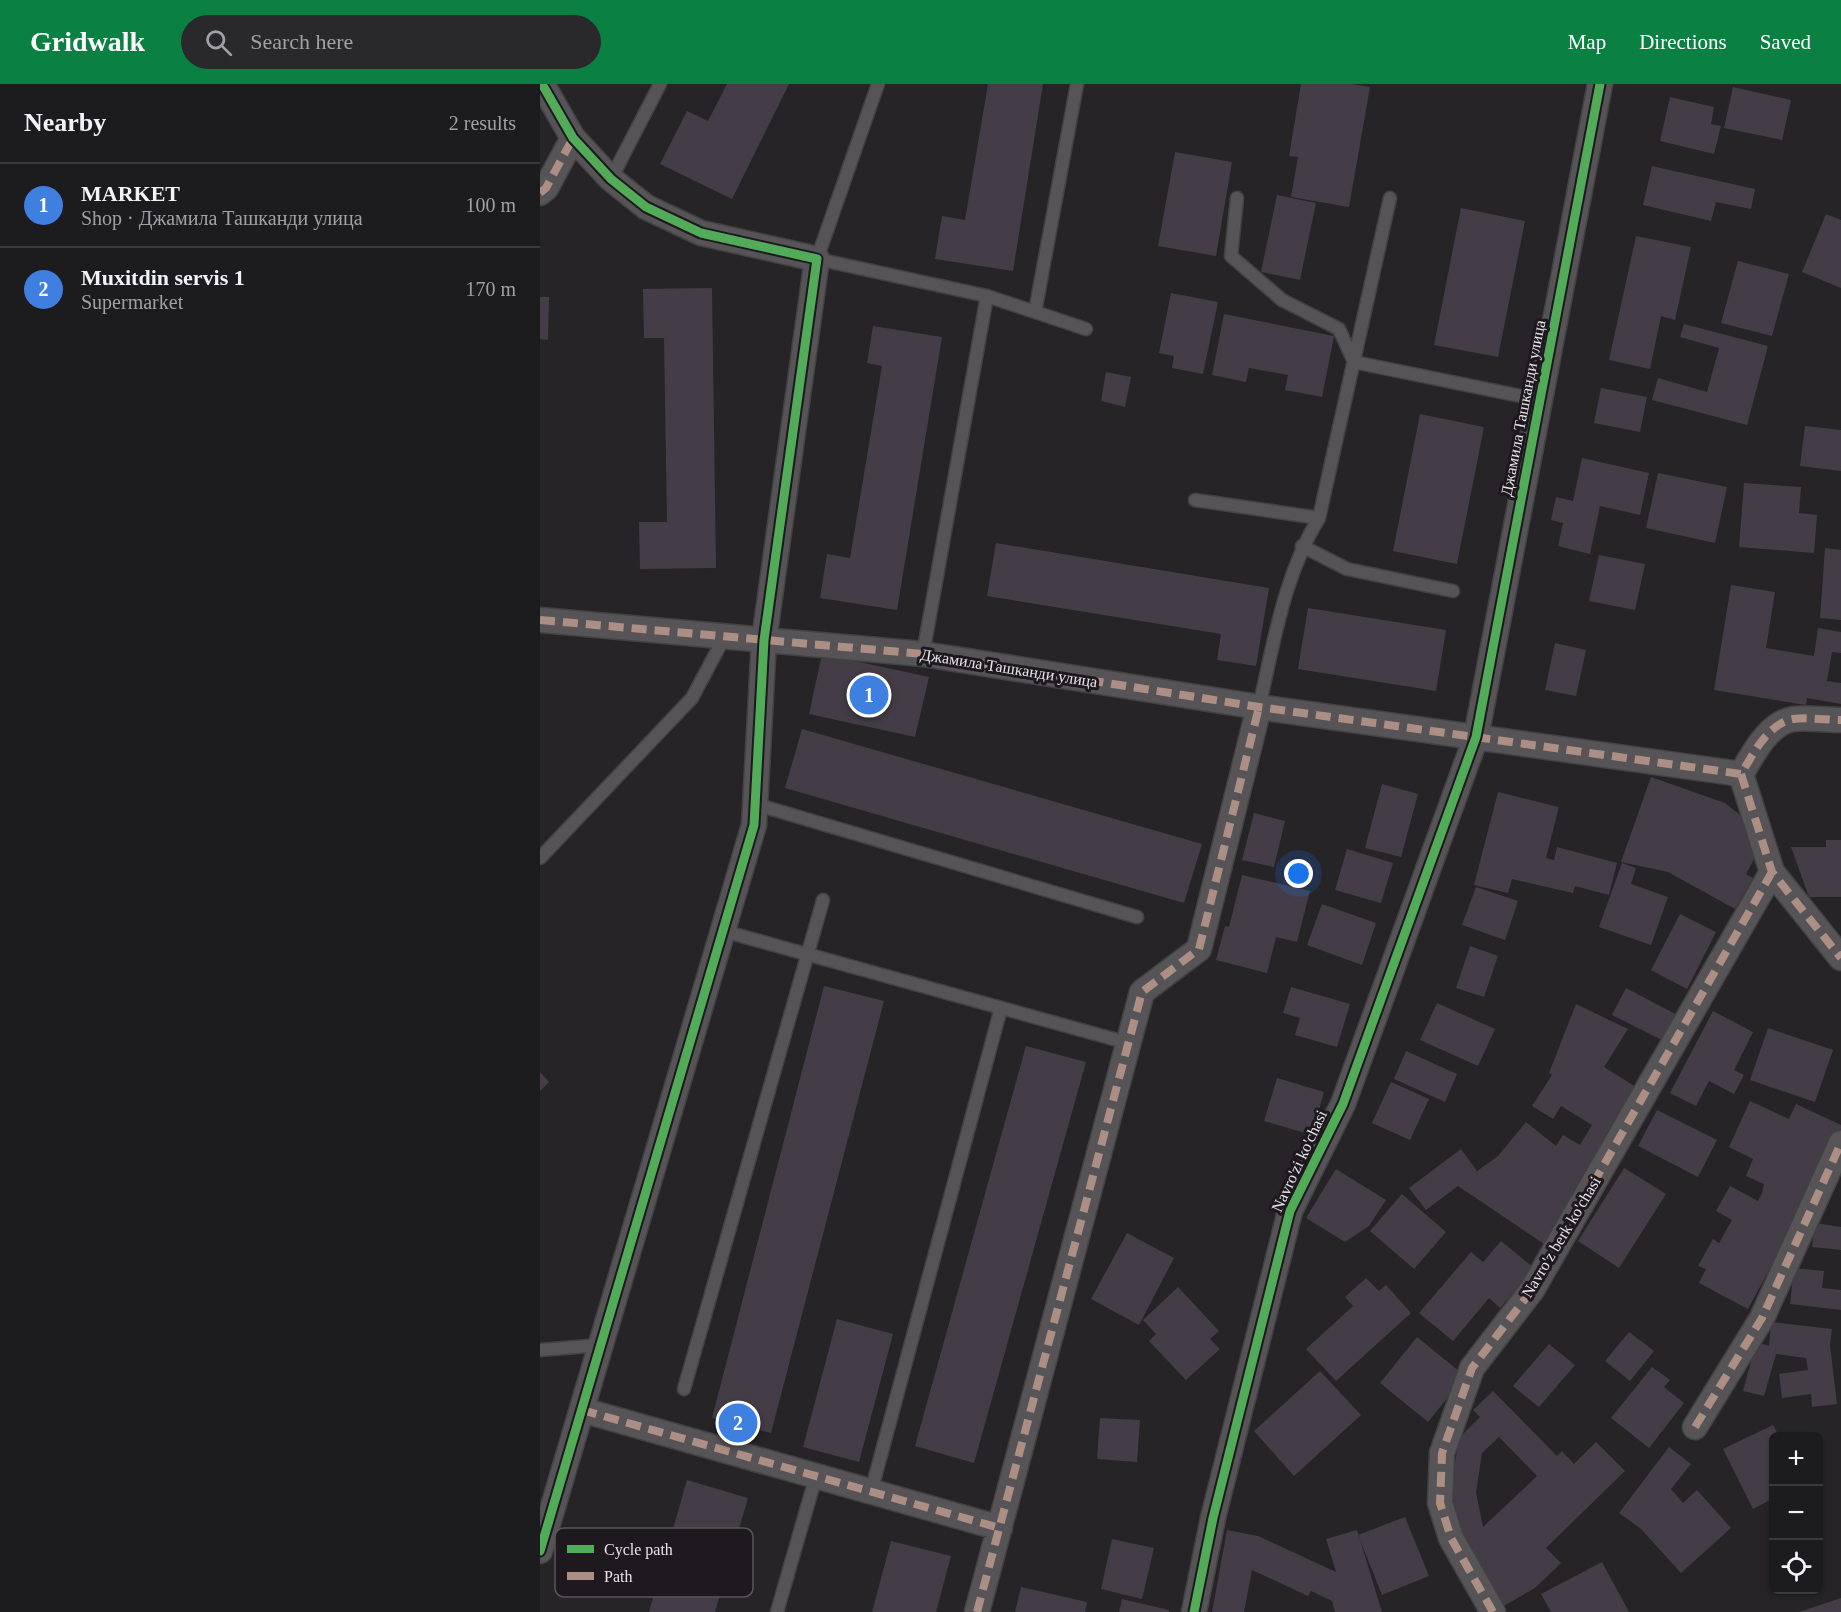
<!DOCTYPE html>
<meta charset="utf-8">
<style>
body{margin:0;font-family:"Times New Roman",serif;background:#29282a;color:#f1f3f6}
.controls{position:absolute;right:18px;bottom:18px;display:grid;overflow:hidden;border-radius:9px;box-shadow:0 2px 4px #0004}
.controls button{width:54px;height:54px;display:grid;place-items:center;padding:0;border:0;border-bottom:2px solid #3a393b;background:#1c1b1d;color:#f1f3f6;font:30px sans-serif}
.you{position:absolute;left:759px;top:790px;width:21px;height:21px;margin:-15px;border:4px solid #fff;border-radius:50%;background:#1a73e8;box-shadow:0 0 0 9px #1a73e833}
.badge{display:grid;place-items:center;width:39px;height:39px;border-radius:50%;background:#0b8043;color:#fff;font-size:20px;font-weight:700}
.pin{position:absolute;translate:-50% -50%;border:3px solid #fff;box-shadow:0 2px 6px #0006}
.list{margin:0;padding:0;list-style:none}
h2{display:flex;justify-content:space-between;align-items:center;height:78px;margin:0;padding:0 24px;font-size:26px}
h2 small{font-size:20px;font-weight:400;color:#a0a1a4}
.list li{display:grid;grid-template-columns:39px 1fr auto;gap:18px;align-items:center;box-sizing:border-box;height:84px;padding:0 24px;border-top:2px solid #3a393b}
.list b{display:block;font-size:22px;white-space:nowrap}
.list p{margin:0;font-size:20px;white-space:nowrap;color:#a0a1a4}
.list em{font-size:20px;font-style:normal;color:#a0a1a4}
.icon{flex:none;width:33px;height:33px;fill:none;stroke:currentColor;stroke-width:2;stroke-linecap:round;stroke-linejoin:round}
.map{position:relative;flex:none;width:1301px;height:1528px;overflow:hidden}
header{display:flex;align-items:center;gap:36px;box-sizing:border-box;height:84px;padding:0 30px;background:#0b8043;color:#fff}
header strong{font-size:28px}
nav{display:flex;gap:33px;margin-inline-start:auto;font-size:21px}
.search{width:420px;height:54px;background:#29282a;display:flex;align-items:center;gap:15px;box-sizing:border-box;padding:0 21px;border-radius:33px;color:#a0a1a4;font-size:22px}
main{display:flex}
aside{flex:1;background:#1c1b1d}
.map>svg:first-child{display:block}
.building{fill:#443d47;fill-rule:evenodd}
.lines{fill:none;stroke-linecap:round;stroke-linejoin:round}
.lane-casing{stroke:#424143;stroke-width:15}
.street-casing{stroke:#424143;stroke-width:27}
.lane{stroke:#565457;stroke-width:12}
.street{stroke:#565457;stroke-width:24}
.quiet{stroke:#ac8f84;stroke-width:8;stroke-dasharray:15 8;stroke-linecap:butt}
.cycleway-casing{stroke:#1d191e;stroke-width:13}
.cycleway{stroke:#51ab58;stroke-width:9}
.labels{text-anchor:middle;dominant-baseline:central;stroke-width:6;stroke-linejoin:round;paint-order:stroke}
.street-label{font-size:16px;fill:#e7e5e8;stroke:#1d191e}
.key{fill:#1d191e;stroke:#5a565b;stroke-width:1.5}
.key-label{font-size:16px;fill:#e7e5e8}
</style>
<header>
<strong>Gridwalk</strong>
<div class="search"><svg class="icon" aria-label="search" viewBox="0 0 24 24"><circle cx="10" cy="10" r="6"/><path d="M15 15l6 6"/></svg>Search here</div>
<nav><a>Map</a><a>Directions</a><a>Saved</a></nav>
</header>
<main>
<aside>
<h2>Nearby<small>2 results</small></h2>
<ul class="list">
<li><span class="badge" style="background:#3f7fe0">1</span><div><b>MARKET</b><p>Shop · Джамила Ташканди улица</p></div><em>100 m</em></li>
<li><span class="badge" style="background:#3f7fe0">2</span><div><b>Muxitdin servis 1</b><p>Supermarket</p></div><em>170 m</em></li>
</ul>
</aside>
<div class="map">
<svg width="1301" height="1528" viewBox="0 0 1301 1528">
<rect width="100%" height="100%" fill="#262427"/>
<path class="building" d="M187 0H249L192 115 120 80 147 27 168 37Z
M448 0H503L473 187 395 175 402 132 425 136Z
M761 0H812L830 3 809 123 751 113 758 73 749 72Z
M1193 3 1251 16 1242 56 1184 44Z
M1130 13 1174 23 1171 40 1181 42 1174 70 1120 57Z
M635 68 692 78 676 172 618 162Z
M1112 82 1215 105 1211 125 1176 118 1171 137 1103 121Z
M737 111 776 119 760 196 721 188Z
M921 124 985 137 958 273 894 261Z
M1286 130 1301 136V204L1262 188Z
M1096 152 1151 163 1135 236 1121 232 1110 285 1069 276Z
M1198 177 1249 190 1232 252 1181 239Z
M172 204 176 484 100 485 99 438H127L124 254H104L103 205Z
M631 209 678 218 663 290 632 284 634 272 619 269Z
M0 213H9L8 256 0 255Z
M684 230 794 252 782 313 745 306 748 291 709 284 706 298 672 291Z
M1144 240 1228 262 1207 341 1112 316 1118 294 1167 308 1179 264 1140 253Z
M333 242 402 253 357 526 280 514 287 470 310 474 342 282 327 279Z
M566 288 591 293 585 323 561 317Z
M1061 304 1107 313 1100 348 1054 339Z
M880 330 944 343 917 480 853 467Z
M1265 342 1301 346V387L1260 382Z
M1042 374 1109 389 1100 431 1060 422 1050 470 1018 462 1023 439 1011 436 1016 413 1033 417Z
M1118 389 1187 403 1175 459 1106 444Z
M1204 399 1261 403 1259 429 1277 431 1274 469 1199 463Z
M456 459 729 504 716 582 677 576 681 550 447 512Z
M1285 464 1301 466V536L1280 534Z
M1059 471 1105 480 1095 526 1049 517Z
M1191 501 1235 508 1226 564 1274 572 1278 544 1301 548V569L1292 568 1287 597 1301 599V620L1267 614 1266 621 1174 606Z
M768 524 906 546 896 607 758 585Z
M1015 559 1046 566 1036 612 1005 606Z
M282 570 389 593 375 653 269 630Z
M262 645 662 760 644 819 245 704Z
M1111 693 1185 719 1200 731 1220 764 1206 790 1213 794 1195 825 1128 788 1081 778Z
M842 700 878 710 861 773 825 764Z
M958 708 1019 723 1006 774 1014 776 1017 763 1077 779 1069 811 1035 802 1033 809 972 795 968 809 934 801Z
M714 729 745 737 734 783 702 776Z
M1286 756H1301V813H1269L1251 763H1286Z
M807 765 853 779 841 819 795 806Z
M1082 779 1096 784 1091 800 1128 813 1111 861 1059 843Z
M702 791 770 807 757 858 736 853 727 889 676 876 685 842 689 843Z
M936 803 978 817 965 856 922 841Z
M782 820 836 839 822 881 767 861Z
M1140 830 1176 848 1147 905 1111 886Z
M930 862 958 872 944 913 916 904Z
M284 902 344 917 231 1349 172 1334Z
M751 903 810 920 797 963 755 951 760 934 743 929Z
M1086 904 1139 932 1126 958 1072 931Z
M897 919 955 945 938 982 880 956Z
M1036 920 1088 945 1064 983 1099 1005 1007 1162 918 1102 886 1126 869 1104 921 1065 937 1087 958 1072 986 1038 1016 1062 1023 1051 1040 1061 1052 1041 1021 1022 1013 1035 992 1022 1012 991 1009 989Z
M1173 927 1213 948 1194 986 1204 991 1194 1010 1169 997 1156 1022 1130 1009Z
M1228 944 1293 966 1275 1018 1210 996Z
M486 962 546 978 434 1379 375 1362Z
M866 967 917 990 905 1018 854 995Z
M0 988 9 998 0 1007Z
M737 994 784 1008 772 1051 724 1037Z
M851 998 889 1015 870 1056 832 1039Z
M1210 1017 1249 1035 1256 1020 1301 1041V1045L1263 1128 1261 1127 1208 1225 1159 1199 1166 1185 1158 1182 1173 1155 1179 1159 1192 1136 1176 1127 1190 1102 1218 1117 1222 1109 1224 1100 1206 1092 1213 1075 1189 1063Z
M1117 1026 1177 1056 1158 1093 1098 1062Z
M1084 1084 1126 1110 1079 1184 1038 1157Z
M796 1085 846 1116 829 1142 805 1158 766 1134Z
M862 1110 906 1148 874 1185 830 1147Z
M1275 1139 1301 1143V1166L1272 1163Z
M587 1149 634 1174 599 1241 551 1215Z
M961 1157 994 1184 960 1224 949 1214 913 1257 879 1229 931 1168 943 1178Z
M1254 1184 1284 1187 1282 1204 1301 1206V1226L1250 1220Z
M826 1194 839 1207 846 1201 871 1229 796 1297 766 1265 813 1222 805 1213Z
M638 1203 679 1247 670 1255 680 1265 646 1296 609 1257 616 1250 603 1236Z
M297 1235 353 1250 319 1378 263 1363Z
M1231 1238 1292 1245 1290 1261 1297 1320 1272 1323 1271 1310 1242 1314 1239 1290 1268 1286 1266 1274 1236 1270 1224 1312 1203 1307 1216 1258 1229 1262Z
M1089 1248 1114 1267 1090 1297 1065 1277Z
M877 1253 925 1292 888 1338 840 1299Z
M1009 1260 1035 1281 999 1323 973 1302Z
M1112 1283 1130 1296 1124 1303 1144 1319 1109 1364 1071 1334Z
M780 1287 821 1331 754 1392 714 1347Z
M953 1307 1017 1372 1022 1367 1034 1380 1056 1358 1085 1387 1006 1464 1021 1479 995 1504 960 1524 922 1458 911 1405 919 1354 940 1333 933 1326ZM959 1353 997 1392 943 1443 936 1408 942 1369Z
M560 1334 600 1336 597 1378 557 1375Z
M1233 1341 1239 1352H1234V1414L1213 1425 1183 1365Z
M1129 1363 1151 1380 1131 1405 1143 1419 1157 1406 1191 1444 1141 1489 1101 1445 1079 1429Z
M147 1396 208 1414 175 1528H109Z
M865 1433 889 1492 842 1511 818 1451Z
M687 1446 718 1452 796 1488 786 1455 817 1446 842 1528H795L792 1517 771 1507 768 1512 712 1486 704 1528H672Z
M572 1455 614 1464 602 1515 561 1505Z
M351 1457 411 1472 396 1528H332Z
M1062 1478 1089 1528H1011L1001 1510Z
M481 1503 547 1518 545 1528H475Z
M1301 1514V1528H1259Z
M582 1515 629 1526V1528H579Z"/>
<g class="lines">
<g class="lane-casing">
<path id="lane" d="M338 0 277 175 447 212 546 245
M71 95 120 0
M697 114 691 172 742 216 799 245 814 278 1000 316
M495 228 537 0
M655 416 779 434
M762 462 807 485 913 507
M383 570 447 212
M719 623C734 558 744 491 779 434L850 114
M215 720 597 833
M0 774 152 614 185 552
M183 847 588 959
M0 1266 61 1261
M144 1305 283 816
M331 1408 461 924
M237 1528 276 1392"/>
</g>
<g class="street-casing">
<path id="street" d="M0 109 6 104 33 54
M0 536 383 570 719 623 1201 690C1213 671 1227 640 1253 635 1267 633 1286 636 1301 636
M1201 690 1232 788 1301 874
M42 1326 460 1444
M1155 1343 1222 1234 1301 1059
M0 1467 214 741 224 556 277 175 161 149 106 123 71 95 33 54 2 0
M437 1528 602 908 659 865 719 623
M654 1528 673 1434 750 1127 803 1020 936 653 1060 0
M953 1528 911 1454 900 1419 902 1369 932 1284 992 1206 1232 788"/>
</g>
<use href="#lane" class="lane"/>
<use href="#street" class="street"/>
<path class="quiet" d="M0 109 6 104 33 54 37 58
M0 536 383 570 719 623 1201 690C1213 671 1227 640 1253 635 1267 633 1286 636 1301 636
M1201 690 1232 788 1301 874
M42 1326 460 1444
M1155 1343 1222 1234 1301 1059
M437 1528 602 908 659 865 719 623
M953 1528 911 1454 900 1419 902 1369 932 1284 992 1206 1232 788"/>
<g class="cycleway-casing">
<path id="cycleway" d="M0 1467 214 741 224 556 277 175 161 149 106 123 71 95 33 54 2 0
M654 1528 673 1434 750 1127 803 1020 936 653 1060 0"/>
</g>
<use href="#cycleway" class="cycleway"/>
</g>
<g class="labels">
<g class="street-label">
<text transform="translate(983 324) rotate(-79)">Джамила Ташканди улица</text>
<text transform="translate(469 584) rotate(9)">Джамила Ташканди улица</text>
<text transform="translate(759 1077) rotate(-65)">Navro'zi ko'chasi</text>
<text transform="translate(1021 1153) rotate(-59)">Navro'z berk ko'chasi</text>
</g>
</g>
<rect x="15" y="1444" width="198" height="69" rx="9" class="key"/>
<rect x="27" y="1461" width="27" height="8" fill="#51ab58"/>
<rect x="27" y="1488" width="27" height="8" fill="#ac8f84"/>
<g class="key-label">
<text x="64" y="1471">Cycle path</text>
<text x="64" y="1498">Path</text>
</g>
</svg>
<div class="controls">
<button>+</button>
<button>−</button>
<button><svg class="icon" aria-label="locate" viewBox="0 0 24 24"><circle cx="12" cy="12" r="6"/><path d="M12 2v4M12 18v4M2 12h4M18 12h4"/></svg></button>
</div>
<div class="you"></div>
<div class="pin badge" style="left:329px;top:611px;background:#3f7fe0">1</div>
<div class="pin badge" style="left:198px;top:1339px;background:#3f7fe0">2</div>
</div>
</main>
